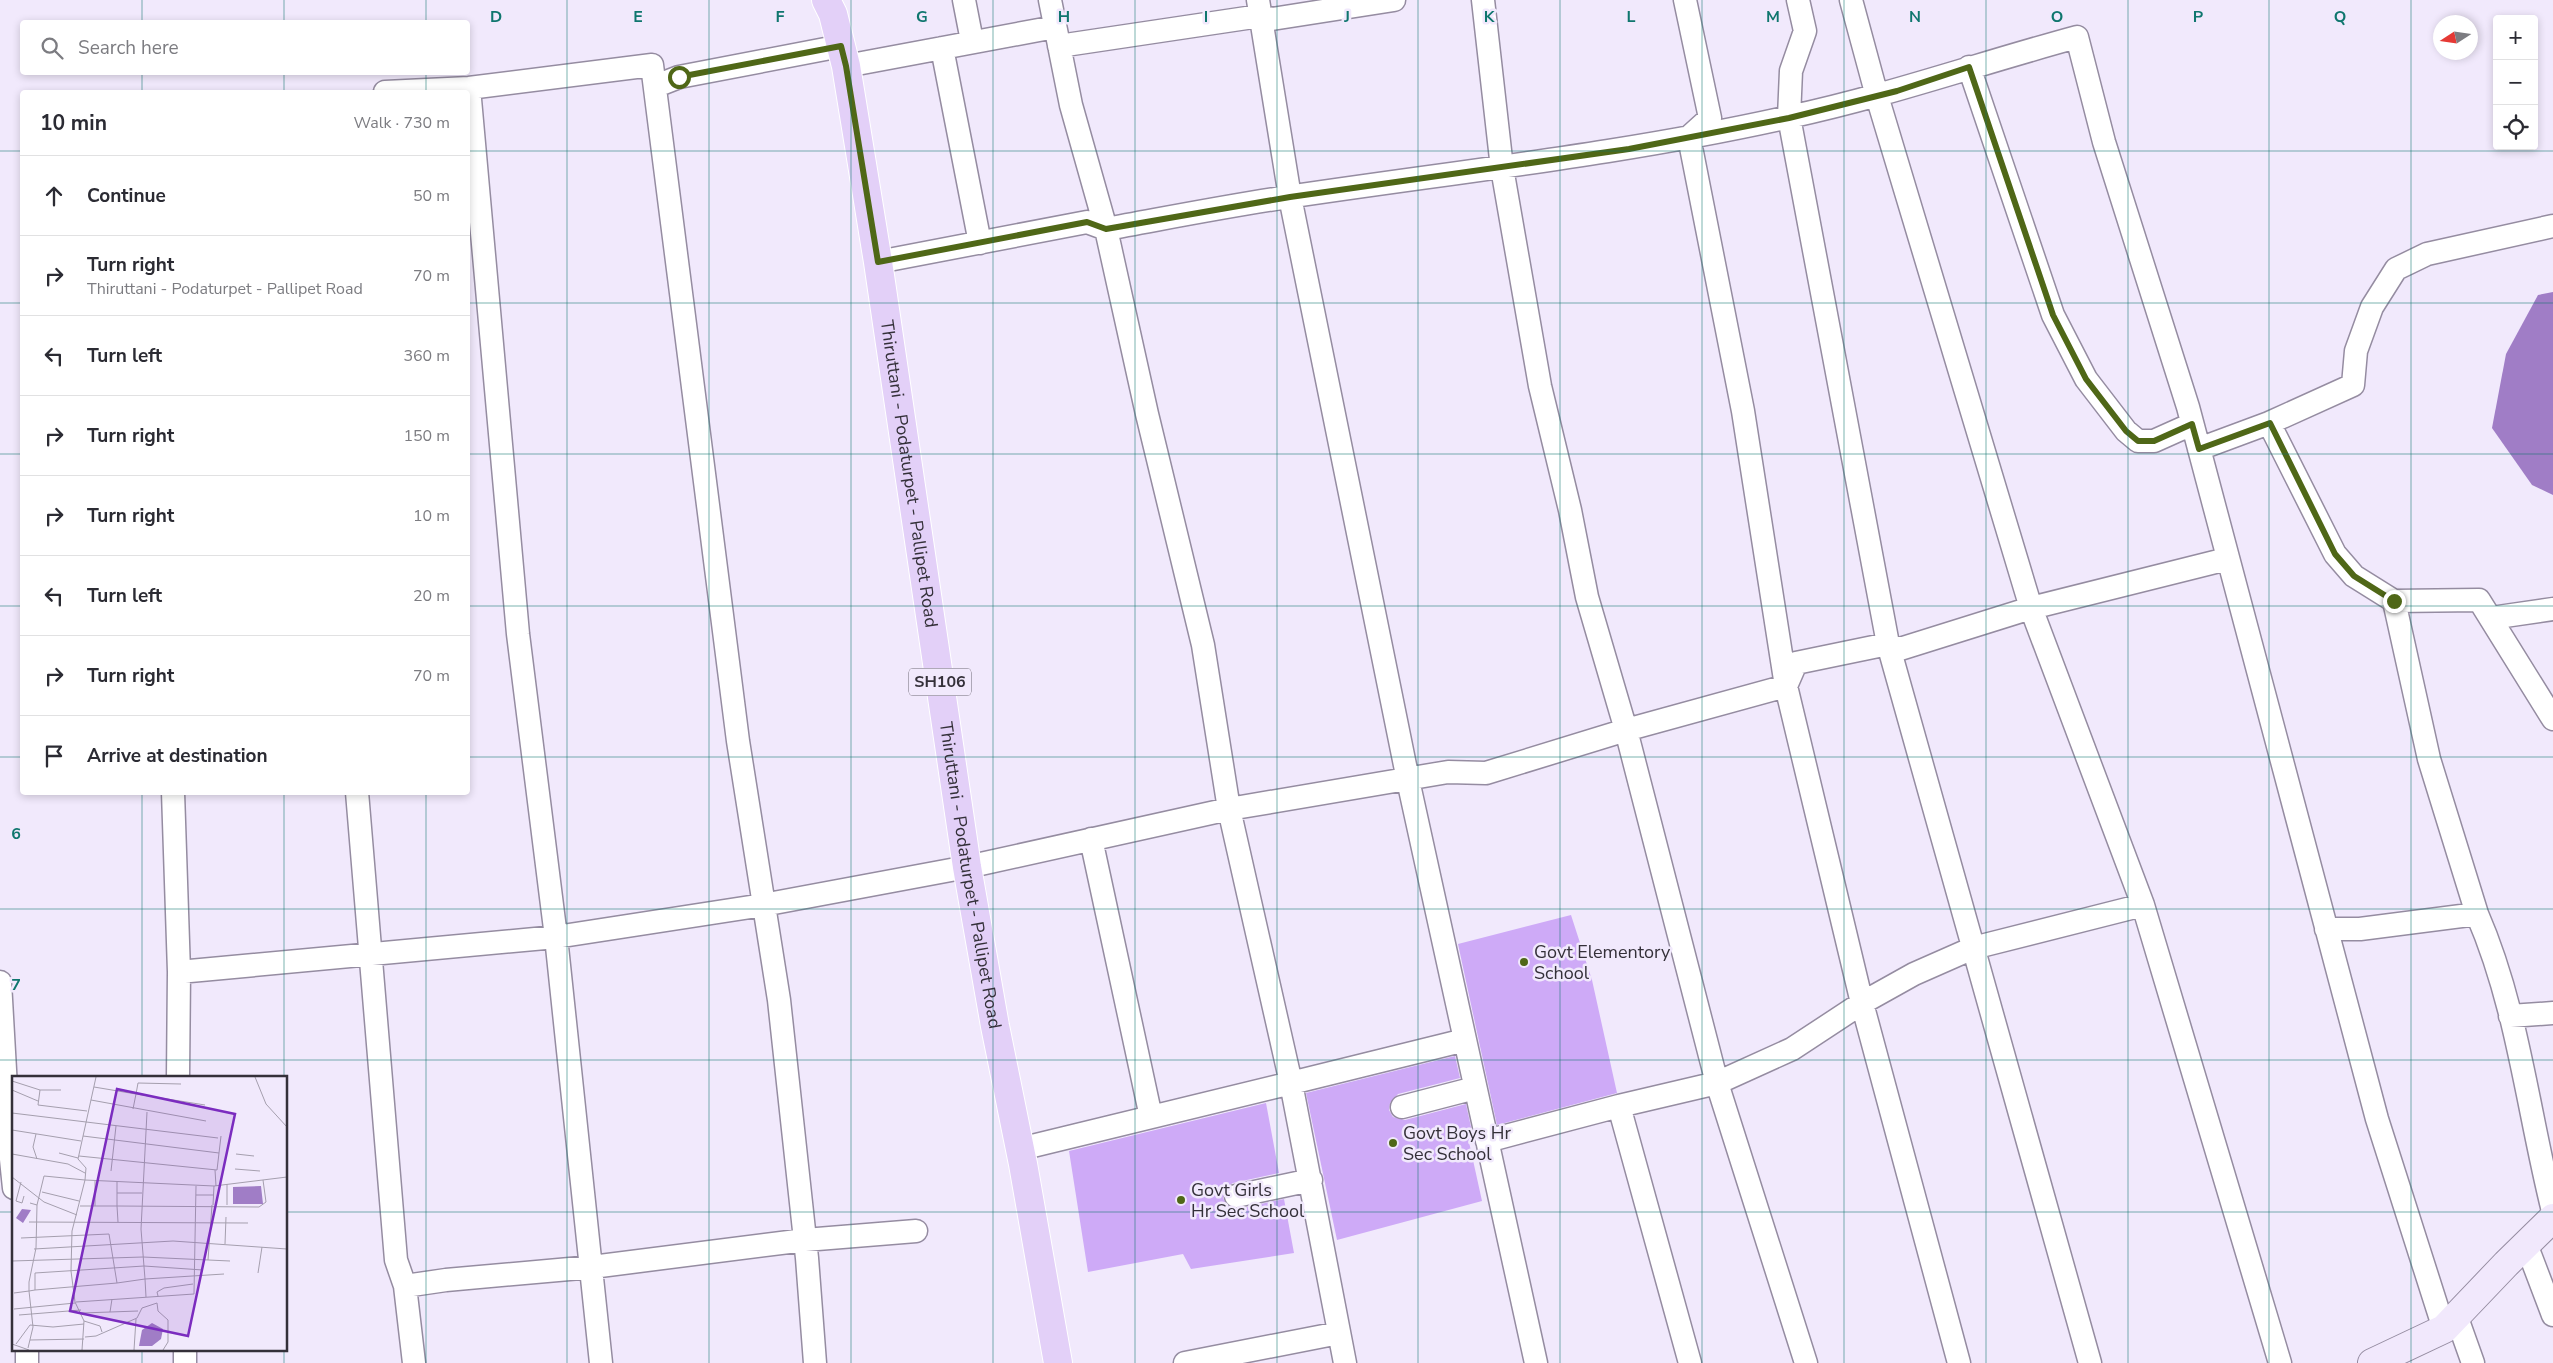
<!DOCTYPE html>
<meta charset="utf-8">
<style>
body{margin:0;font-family:"Nunito Sans",sans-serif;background:#f7f7f7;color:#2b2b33}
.controls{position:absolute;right:15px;top:15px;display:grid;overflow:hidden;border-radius:5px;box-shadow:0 2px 8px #0003}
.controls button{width:45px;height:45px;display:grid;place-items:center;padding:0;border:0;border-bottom:1px solid #e1e1e2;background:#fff;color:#2b2b33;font:25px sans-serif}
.compass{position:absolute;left:2433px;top:15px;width:45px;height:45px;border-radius:50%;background:#fff;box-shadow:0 2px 8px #0003;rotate:258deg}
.stop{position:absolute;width:15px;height:15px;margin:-11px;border:4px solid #4f6717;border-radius:50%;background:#fff}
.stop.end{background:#4f6717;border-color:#fff;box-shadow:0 1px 5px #0008}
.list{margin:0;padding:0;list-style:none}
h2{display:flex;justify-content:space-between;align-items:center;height:65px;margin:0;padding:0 20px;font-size:21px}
h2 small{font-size:16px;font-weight:400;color:#7c7c81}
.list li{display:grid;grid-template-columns:32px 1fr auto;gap:15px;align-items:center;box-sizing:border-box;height:80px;padding:0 20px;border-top:1px solid #e1e1e2}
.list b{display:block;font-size:19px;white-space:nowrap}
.list p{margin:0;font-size:16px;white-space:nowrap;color:#7c7c81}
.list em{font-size:16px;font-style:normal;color:#7c7c81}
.icon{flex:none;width:28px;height:28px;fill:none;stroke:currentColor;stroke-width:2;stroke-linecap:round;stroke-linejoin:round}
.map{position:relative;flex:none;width:2553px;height:1363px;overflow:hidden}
.search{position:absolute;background:#fff;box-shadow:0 2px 8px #0003;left:20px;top:20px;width:450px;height:55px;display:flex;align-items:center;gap:12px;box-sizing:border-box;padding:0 18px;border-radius:5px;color:#7c7c81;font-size:19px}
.panel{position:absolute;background:#fff;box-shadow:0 2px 8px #0003;left:20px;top:90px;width:450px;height:705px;border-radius:5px}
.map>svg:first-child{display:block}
.water{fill:#a07dc6}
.building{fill:#ceaaf7}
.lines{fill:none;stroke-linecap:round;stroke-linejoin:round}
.street-casing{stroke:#958ca1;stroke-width:25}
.secondary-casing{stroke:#958ca1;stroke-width:30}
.primary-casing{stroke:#fff;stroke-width:30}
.street{stroke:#fff;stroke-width:22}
.secondary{stroke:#f1e8fc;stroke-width:28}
.primary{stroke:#e3d0f8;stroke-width:28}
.route{stroke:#4f6717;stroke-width:6}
.grid{fill:none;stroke:#0f766e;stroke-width:1;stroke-opacity:0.55}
.poi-dot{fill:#4f6717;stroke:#f1e9fc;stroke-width:2}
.labels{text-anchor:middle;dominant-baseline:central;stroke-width:5;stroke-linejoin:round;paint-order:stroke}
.shield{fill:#f1e9fc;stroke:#6d6874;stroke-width:1}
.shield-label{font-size:16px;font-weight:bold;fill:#343039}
.street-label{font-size:18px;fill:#343039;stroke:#f1e9fc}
.poi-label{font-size:18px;fill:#343039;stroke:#f1e9fc;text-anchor:start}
.inset-road{fill:none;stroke:#a59fae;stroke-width:1}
.view{fill:#7b2cbf;fill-opacity:0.15;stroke:#7b2cbf;stroke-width:2.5}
.inset-edge{fill:none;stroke:#343039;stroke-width:2.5}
.grid-label{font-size:16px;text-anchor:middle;font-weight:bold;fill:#0f766e;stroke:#f1e9fc;stroke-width:5;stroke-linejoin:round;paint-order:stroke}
</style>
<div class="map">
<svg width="2553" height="1363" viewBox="0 0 2553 1363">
<rect width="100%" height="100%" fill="#f1e9fc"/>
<path class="water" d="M2553 292V495L2532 485 2492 428 2506 354 2538 295Z"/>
<path class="building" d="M1571 915 1592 980 1617 1093 1497 1125 1458 944Z
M1455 1056 1460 1078 1398 1094 1390 1103 1389 1110 1393 1117 1405 1120 1466 1104 1474 1141 1469 1142 1482 1201 1337 1240 1306 1093Z
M1266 1103 1279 1173 1233 1183 1227 1187 1223 1198 1227 1205 1238 1209 1284 1199 1294 1253 1191 1269 1183 1254 1088 1272 1069 1151Z"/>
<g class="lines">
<g class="street-casing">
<path id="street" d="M964 0 972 41
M1258 0 1290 197 1408 780 1536 1363
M1483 0 1502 168 1540 386 1570 510 1587 597 1626 730 1717 1083 1806 1363
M1685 0 1710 118 1689 137 1743 411 1786 686 1862 1003 1959 1363
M1798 0 1805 31 1791 71 1789 117 1888 644 2090 1363
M1059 46 1260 16 1272 19 1394 0
M942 48 980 243
M846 66 1055 27
M1969 67 2053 315 2086 379 2126 431 2138 441H2154L2192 424
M656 86 679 77 841 46
M469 88 518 634 556 937 601 1363
M385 92 469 88 652 65 738 741 779 1000 807 1258 815 1363
M2553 226 2427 254 2396 269 2372 307 2356 351 2353 385 2269 423 2335 554 2354 576 2394 601 2479 600 2553 719
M878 262 1087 222 1106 229C1167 218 1227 206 1288 197 1455 172 1624 154 1789 117 1887 96 1981 63 2077 37L2104 142 2188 407 2377 1119 2444 1329
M2199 449 2269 423
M2491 618 2553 609
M173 792 179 972 178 1077
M357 792 396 1260 405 1286 414 1363
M1091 839 1151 1117
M2143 905 2280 1363
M2477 914C2518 1008 2528 1112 2553 1211
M2326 929H2360L2477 914 2429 759 2394 601
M179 972 556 937 763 905 967 867 1229 809 1448 772 1486 773 1626 730 1786 686 1796 663 1888 644 1900 649 2031 608 1877 96 1851 0
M0 982 9 1140H14
M2510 1016 2553 1013
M1402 1107 1475 1088
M0 1140H9L14 1188
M1487 1141 1619 1106
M1020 1149 1291 1083 1229 809 1203 645 1147 414 1106 229 1071 105 1050 0
M1236 1196 1311 1180
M2526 1244 2553 1315
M405 1286 446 1280 592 1267 805 1240 916 1231
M2457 1318 2473 1363
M27 1349V1363
M185 1349V1363
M1185 1363 1339 1333
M1345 1363 1291 1083 1465 1040
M1690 1363 1619 1106 1717 1083 1792 1049 1862 1003 1914 974 1973 948 2143 905 2031 608 2227 559"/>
</g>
<g class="secondary-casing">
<path id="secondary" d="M2372 1363 2444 1329 2506 1264 2553 1218"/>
</g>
<g class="primary-casing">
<g id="primary">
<path id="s1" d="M826 0 833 14 846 66 878 262 967 867 995 1026 1023 1164 1058 1363"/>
</g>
</g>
<use href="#street" class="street"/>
<use href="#secondary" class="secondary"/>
<use href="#primary" class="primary"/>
</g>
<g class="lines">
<path class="route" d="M679 77 841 46 846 66 878 262 1087 222 1106 229 1290 197 1629 149 1789 118 1897 91 1969 67 2053 315 2086 379 2126 431 2138 441H2154L2192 424 2199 449 2270 423 2335 554 2354 576 2394 601"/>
</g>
<path class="grid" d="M142 0V22M284 0V22M426 0V22M567 0V1363M709 0V1363M851 0V1363M993 0V1363M1135 0V1363M1277 0V1363M1418 0V1363M1560 0V1363M1702 0V1363M1844 0V1363M1986 0V1363M2128 0V1363M2269 0V1363M2411 0V1363M142 72V92M284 72V92M426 72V92M0 151H22M468 151H2553M0 303H22M468 303H2553M0 454H22M468 454H2553M0 606H22M468 606H2553M0 757H22M468 757H2553M142 792V1077M284 792V1077M426 792V1363M0 909H2553M0 1060H2553M0 1212H14M286 1212H2553M142 1349V1363M284 1349V1363"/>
<g class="poi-dot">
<circle cx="1524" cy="962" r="5"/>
<circle cx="1393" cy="1143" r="5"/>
<circle cx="1181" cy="1200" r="5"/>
</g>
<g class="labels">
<rect class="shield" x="909" y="668.5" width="62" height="27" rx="4"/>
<g class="shield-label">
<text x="940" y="682">SH106</text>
</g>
<g class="street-label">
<text stroke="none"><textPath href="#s1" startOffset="482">Thiruttani - Podaturpet - Pallipet Road</textPath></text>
<text stroke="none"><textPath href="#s1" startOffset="888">Thiruttani - Podaturpet - Pallipet Road</textPath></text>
</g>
<g class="poi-label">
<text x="1534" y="952">Govt Elementory<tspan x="1534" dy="21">School</tspan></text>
<text x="1403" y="1133">Govt Boys Hr<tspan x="1403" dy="21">Sec School</tspan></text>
<text x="1191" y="1190">Govt Girls<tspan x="1191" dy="21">Hr Sec School</tspan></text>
</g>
</g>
<g transform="translate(12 1076)">
<rect width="275" height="275" fill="#f1e9fc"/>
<path d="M249 110 251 128H221V111ZM10 133 19 134 11 147 4 142ZM140 247 151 253 149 263 140 270H127L130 254Z" fill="#a07dc6"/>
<path class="inset-road" d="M84 1 66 83 74 92 73 104 202 110 275 101M243 1 254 28 275 51M0 5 28 14 26 29 75 35M82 11 124 18 126 7 169 8M0 14 26 25M28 14H49M79 24 194 45M121 33 124 18 193 29M135 36 129 153 133 203 212 198M0 37 206 62M0 54 69 65M24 58 21 71 25 83M71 60 207 77M47 77 66 82M0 78 56 88 73 97M224 78 242 80M67 80 205 94 209 60M223 93 248 95M203 94 204 110M99 95 104 50M0 101 32 126 65 139M9 106 4 125 10 127 12 120M105 106V130L247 131 254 126 251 104M215 108V129M30 116 67 125M105 117H130M184 119H202M18 127 25 129 32 100 73 104M201 129 202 110M68 130H105L106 146M83 130V105M17 146 236 147M9 162 97 158 105 207 133 203 134 221M213 168 214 141M22 173 161 165 275 173M196 184 200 129M0 185 131 181 218 185M246 197 250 171M105 207 23 214V197L132 190 191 194M23 214 17 215V206L24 172 25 129M2 217 17 215 21 251 16 272M146 220 145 216 152 212 181 208M100 223 98 236 126 235M64 226 182 218 184 110M2 233 63 227M70 237 98 236M7 239 69 234M72 245 88 250 90 256M18 249 41 251 72 248M73 261 84 260 125 242 130 232 145 227 146 235 156 244V266L151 274M18 264 72 263M0 268 17 274M4 268 18 249M70 274 72 245 63 226 59 195 60 155 73 104M122 274 124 243"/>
<path class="view" d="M105 13 223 38 176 260 58 235Z"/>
<rect width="275" height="275" class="inset-edge"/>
</g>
<g class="grid-label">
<text x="496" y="22">D</text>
<text x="638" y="22">E</text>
<text x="780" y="22">F</text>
<text x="922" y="22">G</text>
<text x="1064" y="22">H</text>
<text x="1206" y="22">I</text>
<text x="1347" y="22">J</text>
<text x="1489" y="22">K</text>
<text x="1631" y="22">L</text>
<text x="1773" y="22">M</text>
<text x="1915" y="22">N</text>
<text x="2057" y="22">O</text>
<text x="2198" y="22">P</text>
<text x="2340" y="22">Q</text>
<text x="16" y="839">6</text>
<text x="16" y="990">7</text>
</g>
</svg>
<div class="controls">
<button>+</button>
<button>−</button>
<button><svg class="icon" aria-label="locate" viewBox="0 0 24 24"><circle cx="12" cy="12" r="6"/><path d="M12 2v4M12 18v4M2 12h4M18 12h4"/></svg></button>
</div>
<svg class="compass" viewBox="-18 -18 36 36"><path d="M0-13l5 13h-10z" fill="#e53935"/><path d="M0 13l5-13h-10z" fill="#7c7c81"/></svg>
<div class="stop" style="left:679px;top:77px"></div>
<div class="stop end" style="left:2394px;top:601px"></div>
<div class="search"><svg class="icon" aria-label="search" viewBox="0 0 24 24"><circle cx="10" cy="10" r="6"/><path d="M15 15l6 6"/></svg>Search here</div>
<section class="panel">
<h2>10 min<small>Walk · 730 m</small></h2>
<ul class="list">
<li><svg class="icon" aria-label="ahead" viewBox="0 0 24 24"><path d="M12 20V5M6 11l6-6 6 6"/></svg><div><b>Continue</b></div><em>50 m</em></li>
<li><svg class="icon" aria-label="right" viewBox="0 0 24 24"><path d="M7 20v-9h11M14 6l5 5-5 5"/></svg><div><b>Turn right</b><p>Thiruttani - Podaturpet - Pallipet Road</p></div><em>70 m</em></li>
<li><svg class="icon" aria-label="left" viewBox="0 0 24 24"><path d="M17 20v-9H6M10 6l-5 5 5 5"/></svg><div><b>Turn left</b></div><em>360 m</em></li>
<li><svg class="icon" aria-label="right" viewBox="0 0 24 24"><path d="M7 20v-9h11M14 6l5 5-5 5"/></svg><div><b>Turn right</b></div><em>150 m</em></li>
<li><svg class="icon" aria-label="right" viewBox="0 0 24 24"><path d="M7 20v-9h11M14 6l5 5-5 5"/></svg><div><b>Turn right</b></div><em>10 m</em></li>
<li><svg class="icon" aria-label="left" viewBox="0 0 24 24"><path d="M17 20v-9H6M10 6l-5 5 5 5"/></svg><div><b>Turn left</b></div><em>20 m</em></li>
<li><svg class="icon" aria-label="right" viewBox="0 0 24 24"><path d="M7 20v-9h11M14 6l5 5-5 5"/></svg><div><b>Turn right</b></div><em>70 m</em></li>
<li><svg class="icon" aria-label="arrive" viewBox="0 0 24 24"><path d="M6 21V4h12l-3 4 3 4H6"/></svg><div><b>Arrive at destination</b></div></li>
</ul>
</section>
</div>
